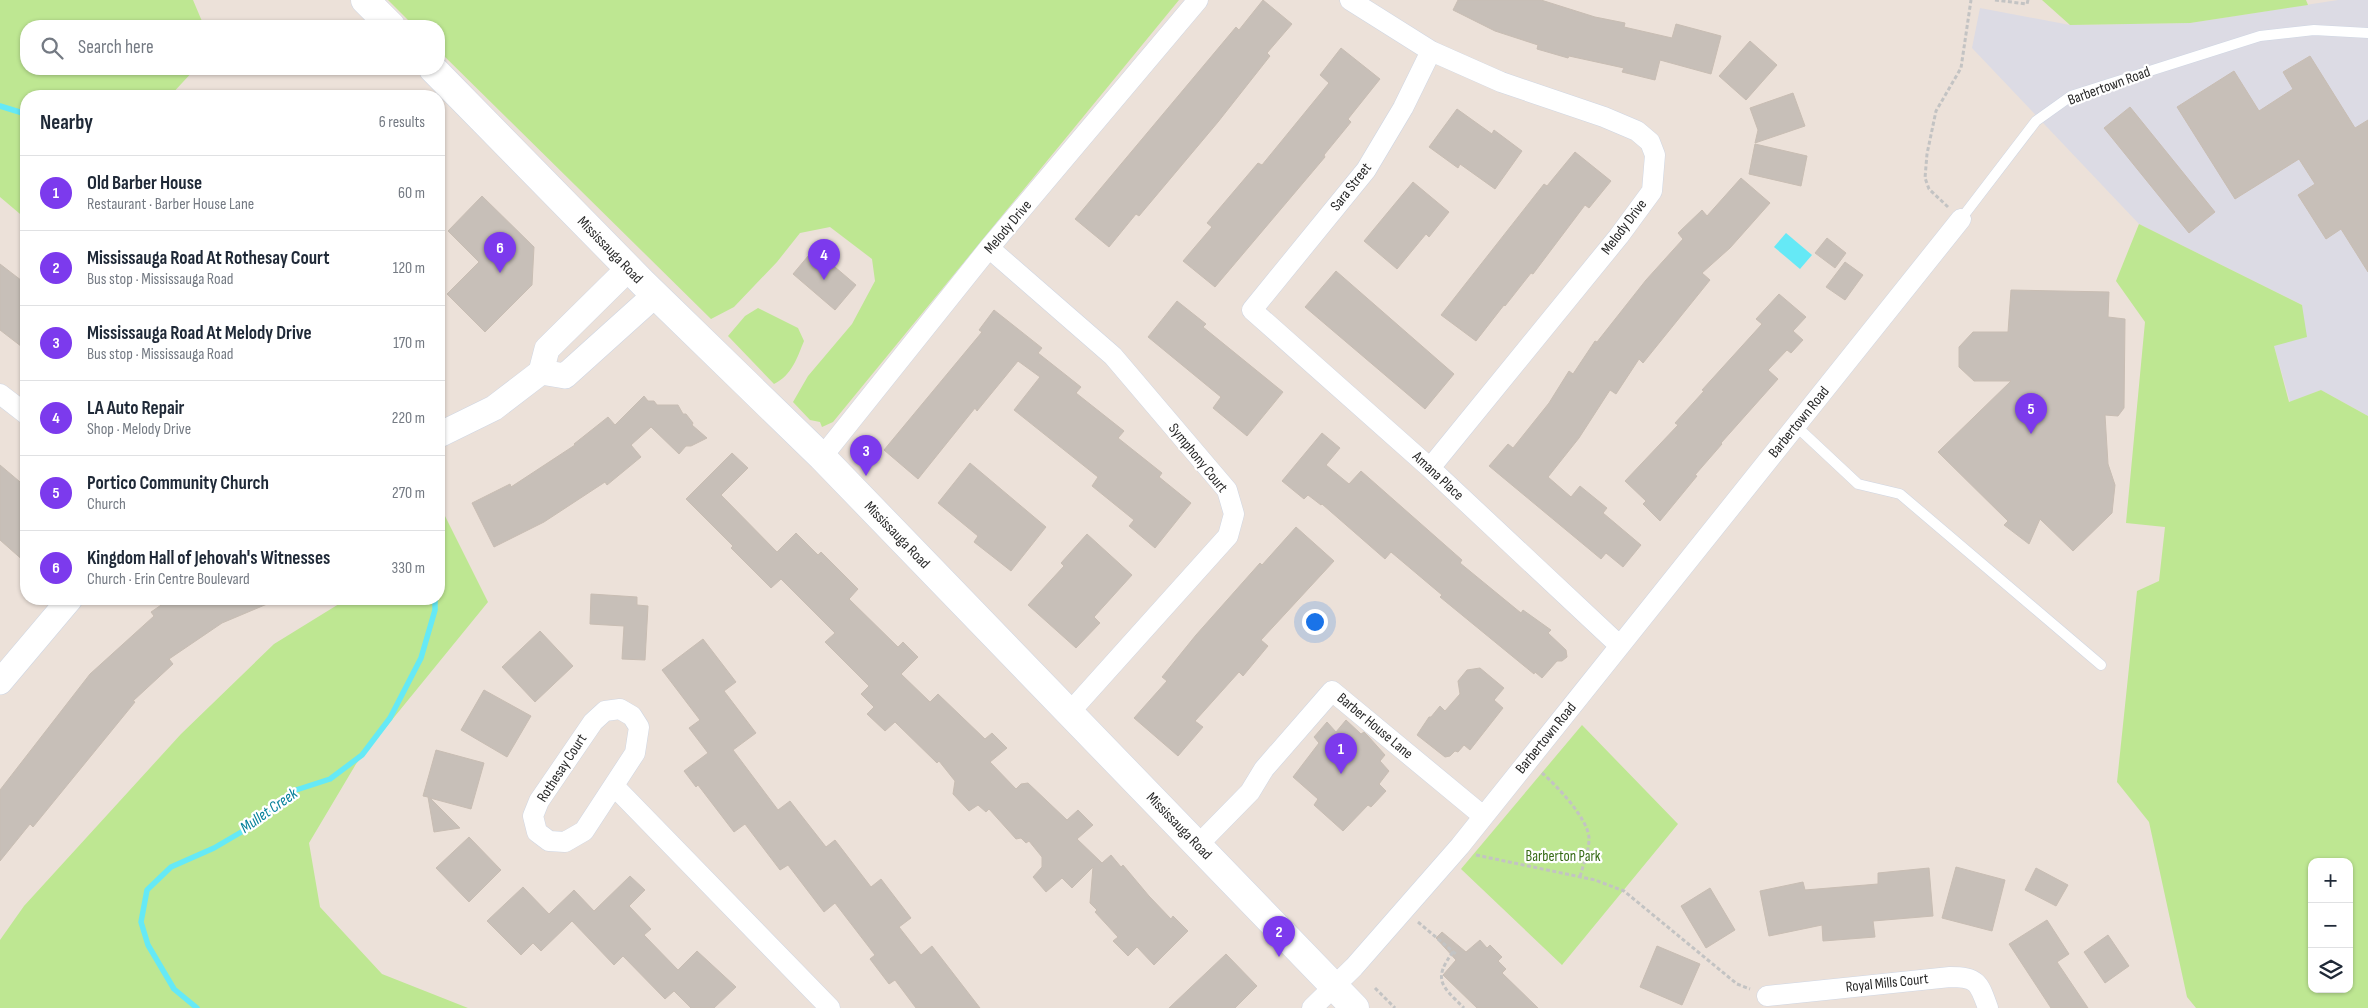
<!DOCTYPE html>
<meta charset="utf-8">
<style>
body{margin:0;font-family:"Sofia Sans Condensed",sans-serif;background:#f2f2f3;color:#1f2937}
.controls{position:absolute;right:15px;bottom:15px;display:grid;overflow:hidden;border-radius:10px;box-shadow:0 1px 4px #0004}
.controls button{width:45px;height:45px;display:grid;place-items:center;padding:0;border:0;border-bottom:1px solid #e0e1e3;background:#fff;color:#1f2937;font:25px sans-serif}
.you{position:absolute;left:1314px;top:621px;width:18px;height:18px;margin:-12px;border:4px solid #fff;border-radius:50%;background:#1a73e8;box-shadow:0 0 0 8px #1a73e833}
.badge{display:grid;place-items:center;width:32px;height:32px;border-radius:50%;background:#7c3aed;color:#fff;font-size:16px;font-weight:700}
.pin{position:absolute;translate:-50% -41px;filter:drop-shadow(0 1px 2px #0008)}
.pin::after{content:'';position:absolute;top:26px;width:18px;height:15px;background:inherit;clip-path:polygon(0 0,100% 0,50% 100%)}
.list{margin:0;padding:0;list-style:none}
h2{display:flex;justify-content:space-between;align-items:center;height:65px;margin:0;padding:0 20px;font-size:21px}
h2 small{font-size:16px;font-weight:400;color:#747a83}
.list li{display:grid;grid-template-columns:32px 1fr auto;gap:15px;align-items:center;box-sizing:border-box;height:75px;padding:0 20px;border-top:1px solid #e0e1e3}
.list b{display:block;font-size:19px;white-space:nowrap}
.list p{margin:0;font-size:16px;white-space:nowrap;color:#747a83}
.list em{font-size:16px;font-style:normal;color:#747a83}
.icon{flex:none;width:28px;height:28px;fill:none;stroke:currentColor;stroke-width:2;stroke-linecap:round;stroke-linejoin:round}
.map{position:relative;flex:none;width:2368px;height:1008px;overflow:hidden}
.search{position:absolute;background:#fff;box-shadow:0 1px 4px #0004;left:20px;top:20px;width:425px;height:55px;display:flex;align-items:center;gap:12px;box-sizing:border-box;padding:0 18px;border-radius:20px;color:#747a83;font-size:19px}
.panel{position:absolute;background:#fff;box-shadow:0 1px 4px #0004;left:20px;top:90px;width:425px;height:515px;border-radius:20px}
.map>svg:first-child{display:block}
.industrial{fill:#dcdbe4}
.green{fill:#bee792;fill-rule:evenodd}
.water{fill:#65e9f6}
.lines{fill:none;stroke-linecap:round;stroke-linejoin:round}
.stream{stroke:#65e9f6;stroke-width:5.5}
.building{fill:#c7bfb8;stroke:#c8bdb3}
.service-casing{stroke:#cfd6e3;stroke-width:11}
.minor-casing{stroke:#cfd6e3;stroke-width:21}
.tertiary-casing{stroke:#cfd6e3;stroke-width:26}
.secondary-casing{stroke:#cfd6e3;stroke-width:29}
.path{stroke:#c3c3c3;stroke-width:3;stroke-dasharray:4 2.5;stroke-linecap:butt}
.service{stroke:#fff;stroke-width:10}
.minor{stroke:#fff;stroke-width:20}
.tertiary{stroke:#fff;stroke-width:25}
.secondary{stroke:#fff;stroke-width:28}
.labels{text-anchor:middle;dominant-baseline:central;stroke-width:4.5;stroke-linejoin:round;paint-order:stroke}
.street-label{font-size:15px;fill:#292929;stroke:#fff}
.park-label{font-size:15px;fill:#366a15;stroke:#fff}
.water-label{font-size:16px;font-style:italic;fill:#06819a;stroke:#fff}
</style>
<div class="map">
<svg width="2368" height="1008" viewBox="0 0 2368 1008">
<rect width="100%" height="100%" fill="#ece1d9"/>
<path class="industrial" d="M2338 0H2368V416L2321 390 2290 402 2274 346 2302 305 2139 224 1972 48 1980 8 2070 25 2190 23Z"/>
<path class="green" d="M0 0H193L204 26H26V69H195L170 96H26V219L0 197Z
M388 0H1179L833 422 822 427 820 422 810 420 793 402 808 376 852 324 875 281 872 259 830 227 800 233 777 262 734 307 711 319 439 51V26H414Z
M2042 0H2306L2308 5 2190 23 2070 25Z
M2139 224 2302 305 2307 337 2274 346 2289 402 2321 390 2368 416V1008H2196L2187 997 2149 822 2117 782 2137 591 2159 581 2165 527 2126 523 2145 322 2116 281ZM2312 862H2349V989H2312Z
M758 308 798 328 804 341C797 358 792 375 774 384L728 336 745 316Z
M439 504 488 602 356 764 309 843 320 907 382 974 468 1008H0V940L24 906 181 734 274 644 347 599H439Z
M1582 725 1678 824 1562 965 1461 869Z"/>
<path class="water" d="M1786 233 1812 255 1800 269 1774 247Z"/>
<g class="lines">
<path class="stream" d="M0 106 26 114
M197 1008 174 989 148 945 141 922 147 890 171 867 214 848 255 824 293 791 330 779 362 755 390 718 421 658 435 610V599"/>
</g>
<path class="building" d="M1263 0 1292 24 1267 53 1270 56 1218 122 1139 216 1136 214 1109 247 1075 219 1236 27 1239 30Z
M1458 0H1541L1595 17 1625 23 1624 27 1672 38 1676 24 1721 36 1711 74 1660 60 1655 80 1622 72 1624 68 1569 56 1568 58 1537 49 1538 45 1495 31 1453 10Z
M1750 41 1777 65 1746 100 1719 76Z
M1341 48 1380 79 1348 119 1351 122 1324 155 1325 157 1215 287 1183 261 1212 227 1207 223 1258 163 1262 165 1329 83 1320 75Z
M2310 56 2355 128 2368 120V272L2341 229 2326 239 2298 195 2315 184 2299 159 2235 199 2177 107 2234 71 2259 111 2293 89 2283 72Z
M1793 93 1805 126 1755 143 1758 130 1750 108Z
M2130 107 2215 212 2189 233 2104 128Z
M1457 109 1492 134 1494 130 1522 151 1495 189 1460 164 1458 168 1429 147Z
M1755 144 1807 156 1801 186 1749 174Z
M1575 152 1611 181 1589 208 1585 205 1533 274 1531 273 1505 306 1504 305 1476 341 1441 315 1544 184 1547 186Z
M1741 178 1770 203 1730 248 1702 273 1710 280 1643 363 1639 359 1616 394 1610 390 1579 438 1548 477 1571 497 1580 486 1607 508 1603 513 1641 545 1623 567 1606 553 1601 559 1489 466 1508 444 1513 448 1549 403 1569 371 1573 374 1595 341 1597 342 1646 280 1683 239 1678 233 1702 210 1707 216Z
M1413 182 1449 212 1429 237 1426 234 1397 269 1364 241Z
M482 196 534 247 532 285 485 332 447 294 479 262 448 231Z
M1827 238 1846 253 1835 268 1815 253Z
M814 249 856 285 835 310 793 274Z
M1845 262 1863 275 1845 300 1826 287Z
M0 264 26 284V350L0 330Z
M1336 271 1454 374 1425 409 1305 307Z
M2011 290 2109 292 2108 317 2125 319 2124 408 2118 416 2105 415 2108 464 2115 485 2112 513 2073 551 2040 519 2029 544 2004 525 2008 521 1938 452 2011 381H1974L1959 367V347L1973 332H2008Z
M1779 294 1806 317 1793 331 1803 340 1791 353 1787 350 1768 370 1778 379 1721 443 1722 444 1695 475 1697 476 1660 521 1643 504 1646 501 1625 481 1678 425 1675 423 1704 391 1702 390 1762 324 1756 319Z
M1177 301 1206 324 1203 327 1283 392 1247 436 1213 408 1221 397 1148 337Z
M994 310 1042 348 1038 353 1081 387 1076 393 1124 431 1118 438 1162 473 1159 477 1191 503 1155 548 1129 526 1134 520 1092 486 1098 477 1014 410 1040 377 1018 361 977 411 975 408 918 479 884 450 982 332 979 330Z
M644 396 648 401H654L657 405H678L683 414H686L693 423 692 425 707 438 691 446H686L679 454 651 427 631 445 641 457 607 485 605 482 544 522 494 547 472 503 510 484 511 487 575 445 574 444 608 417 615 425Z
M1322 433 1340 448 1326 465 1349 484 1361 471 1462 560 1460 563 1521 613 1523 610 1551 630 1548 633 1566 650 1567 657 1562 661H1557L1542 678 1535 672 1534 674 1440 597 1442 595 1391 552 1385 559 1322 504 1321 505 1308 495 1304 499 1282 481Z
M732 453 748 468 721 495 777 552 796 533 818 555 821 552 858 589 849 599 898 647 903 642 918 657 901 674 930 702 938 694 985 739 992 733 1007 748 990 762 1016 789 1021 784 1028 783 1067 820 1078 810 1093 825 1077 839 1102 863 1111 855 1121 867 1123 865 1149 896 1171 919 1173 916 1188 931 1154 965 1137 947 1128 956 1113 941 1118 937 1095 912 1097 910 1090 903 1093 867 1072 888 1062 878 1046 892 1033 877 1042 867V857L1029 841 1026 843 1021 838 1016 839 989 809 986 812 978 805 969 811 953 794 955 781 939 761 937 763 895 722 885 731 867 714 874 707 861 694 869 686 825 642 835 633 781 579 771 588 731 548 733 546 686 499Z
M970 463 1046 527 1011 571 974 542 978 536 938 503Z
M0 465 26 487V563L0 540Z
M1296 527 1334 561 1261 640 1268 646 1243 676 1239 672 1195 721 1203 727 1178 756 1134 718 1167 681 1162 677 1196 635 1260 563 1262 565Z
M1087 534 1132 575 1094 617 1100 623 1076 648 1028 605 1064 566 1061 563Z
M591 594 637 597V605L648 606 645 660 622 659 624 626 590 624Z
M170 599H279L222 623 169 659 173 664 133 701 135 702 33 827 30 824 0 861V790L90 674 154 616 151 612Z
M540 631 573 666 535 702 502 667Z
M703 639 736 682 724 691 756 733 733 750 778 810 790 801 826 847 835 840 871 887 881 879 911 918 899 927 921 955 932 946 980 1008H916L895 980 889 984 870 959 875 955 835 903 824 912 788 865 780 870 745 824 734 832 698 785 696 787 684 771 708 753 689 728 700 720 662 670Z
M1480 668 1504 688 1494 700 1503 708 1470 750 1464 745 1458 752 1455 751 1450 756 1445 757 1417 735 1429 717H1431L1440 706 1445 711 1460 694 1458 681 1467 670Z
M484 690 531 716 507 757 461 730Z
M1346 720 1361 734 1364 732 1368 736 1385 755 1380 761 1389 771 1379 784 1386 791 1371 807 1368 805 1343 831 1314 805 1318 799 1293 777 1319 743 1314 737 1327 722 1336 732Z
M436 750 484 763 471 809 430 798 460 828 434 832 428 797 423 796Z
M469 837 501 870 469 902 436 868Z
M1956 867 2005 880 1992 931 1942 918Z
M1929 868 1933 916 1873 921 1875 937 1823 941 1822 925 1769 936 1760 891 1803 882 1805 890 1878 884V873Z
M2036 868 2068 885 2056 906 2025 890Z
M630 876 645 890 629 906 651 929 644 935 678 970 697 951 736 987 714 1008H691L674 991 665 999 623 956 614 965 572 921 541 951 533 943 521 955 487 921 523 887 549 914 574 890 594 911Z
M1710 888 1735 930 1706 948 1681 906Z
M2047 920 2069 954 2057 962 2088 1008H2051L2009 944Z
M1442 932 1466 952 1480 940 1487 948 1490 945 1502 957 1498 961 1506 969 1502 973 1538 1008H1477L1443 975 1456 960 1436 938Z
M2108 935 2129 966 2105 983 2084 952Z
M1657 946 1700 964 1682 1005 1640 987Z
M1226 954 1257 986 1235 1008H1169Z"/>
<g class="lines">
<g class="service-casing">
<path id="service" d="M1961 219 2036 121 2071 96 2260 36 2314 30 2368 33
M1796 426 1858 484 1900 494 2101 665"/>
</g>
<g class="minor-casing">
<path id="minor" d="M1350 0 1431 51 1501 82 1604 117 1637 131 1650 142 1655 155 1652 191 1619 236 1430 468
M1431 51 1403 108 1366 170 1252 310 1430 468 1620 646
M989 248 1113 356 1227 490 1234 514 1228 536 1069 713
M0 394 26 414
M822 457 989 248 1198 0
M620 709 632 716 639 727 635 753 584 831 565 842 549 841 537 832 533 816 539 801 593 722 605 711Z
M614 786 830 1008
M1198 845 1250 792 1264 769 1332 691 1483 816
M1767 996 1950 977C1978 977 1979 983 1988 1008
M1312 1008 1354 967 1460 846 1961 219"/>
</g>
<g class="tertiary-casing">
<path id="tertiary" d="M541 372 565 376 655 295
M439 435 494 408 541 372 547 349 629 268
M0 682 70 599"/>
</g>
<g class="secondary-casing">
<path id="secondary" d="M365 0 391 26
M433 69 643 283 822 457 1355 1008"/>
</g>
<path class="path" d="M1995 0 2027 4 2028 0
M1948 207 1929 189 1925 178 1927 154 1936 111 1961 68 1971 0
M1542 773C1556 785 1589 819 1589 839 1589 851 1583 865 1580 877
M1476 855 1595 880 1624 891 1737 984 1750 989
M1418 922 1457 955
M1453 952C1432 980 1442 986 1464 1008
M1375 988 1395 1008"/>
<use href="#service" class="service"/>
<use href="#minor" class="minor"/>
<use href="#tertiary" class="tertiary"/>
<use href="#secondary" class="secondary"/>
</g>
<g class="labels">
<g class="street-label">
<text transform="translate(2109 86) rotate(-20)">Barbertown Road</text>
<text transform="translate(1351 187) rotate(-52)">Sara Street</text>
<text transform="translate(1008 227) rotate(-50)">Melody Drive</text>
<text transform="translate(1624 227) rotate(-53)">Melody Drive</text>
<text transform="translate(610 250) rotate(46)">Mississauga Road</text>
<text transform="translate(1799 422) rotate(-51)">Barbertown Road</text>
<text transform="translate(1198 458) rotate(51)">Symphony Court</text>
<text transform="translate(1438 476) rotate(43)">Amana Place</text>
<text transform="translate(897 535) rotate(46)">Mississauga Road</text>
<text transform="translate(1375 726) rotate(40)">Barber House Lane</text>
<text transform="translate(1546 738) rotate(-51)">Barbertown Road</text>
<text transform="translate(562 768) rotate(-57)">Rothesay Court</text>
<text transform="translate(1179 826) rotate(46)">Mississauga Road</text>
<text transform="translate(1887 983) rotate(-6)">Royal Mills Court</text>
</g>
<g class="park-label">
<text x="1563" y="856">Barberton Park</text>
</g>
<g class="water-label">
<text transform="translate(269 811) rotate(-35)">Mullet Creek</text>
</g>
</g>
</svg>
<div class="controls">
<button>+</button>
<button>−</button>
<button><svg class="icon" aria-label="layers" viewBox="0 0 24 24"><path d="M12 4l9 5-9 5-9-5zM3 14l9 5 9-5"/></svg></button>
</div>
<div class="you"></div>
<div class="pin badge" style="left:1341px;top:774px">1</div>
<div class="pin badge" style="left:1279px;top:957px">2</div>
<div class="pin badge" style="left:866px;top:476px">3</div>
<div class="pin badge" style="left:824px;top:280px">4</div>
<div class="pin badge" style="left:2031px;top:434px">5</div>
<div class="pin badge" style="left:500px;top:273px">6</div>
<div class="search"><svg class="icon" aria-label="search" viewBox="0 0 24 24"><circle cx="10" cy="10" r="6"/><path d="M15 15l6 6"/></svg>Search here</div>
<section class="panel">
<h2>Nearby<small>6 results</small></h2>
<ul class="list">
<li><span class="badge">1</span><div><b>Old Barber House</b><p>Restaurant · Barber House Lane</p></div><em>60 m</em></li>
<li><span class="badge">2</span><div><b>Mississauga Road At Rothesay Court</b><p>Bus stop · Mississauga Road</p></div><em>120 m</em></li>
<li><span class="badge">3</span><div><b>Mississauga Road At Melody Drive</b><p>Bus stop · Mississauga Road</p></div><em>170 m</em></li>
<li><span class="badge">4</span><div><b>LA Auto Repair</b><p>Shop · Melody Drive</p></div><em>220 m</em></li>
<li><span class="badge">5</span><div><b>Portico Community Church</b><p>Church</p></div><em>270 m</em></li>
<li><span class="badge">6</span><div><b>Kingdom Hall of Jehovah's Witnesses</b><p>Church · Erin Centre Boulevard</p></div><em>330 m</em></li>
</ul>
</section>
</div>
